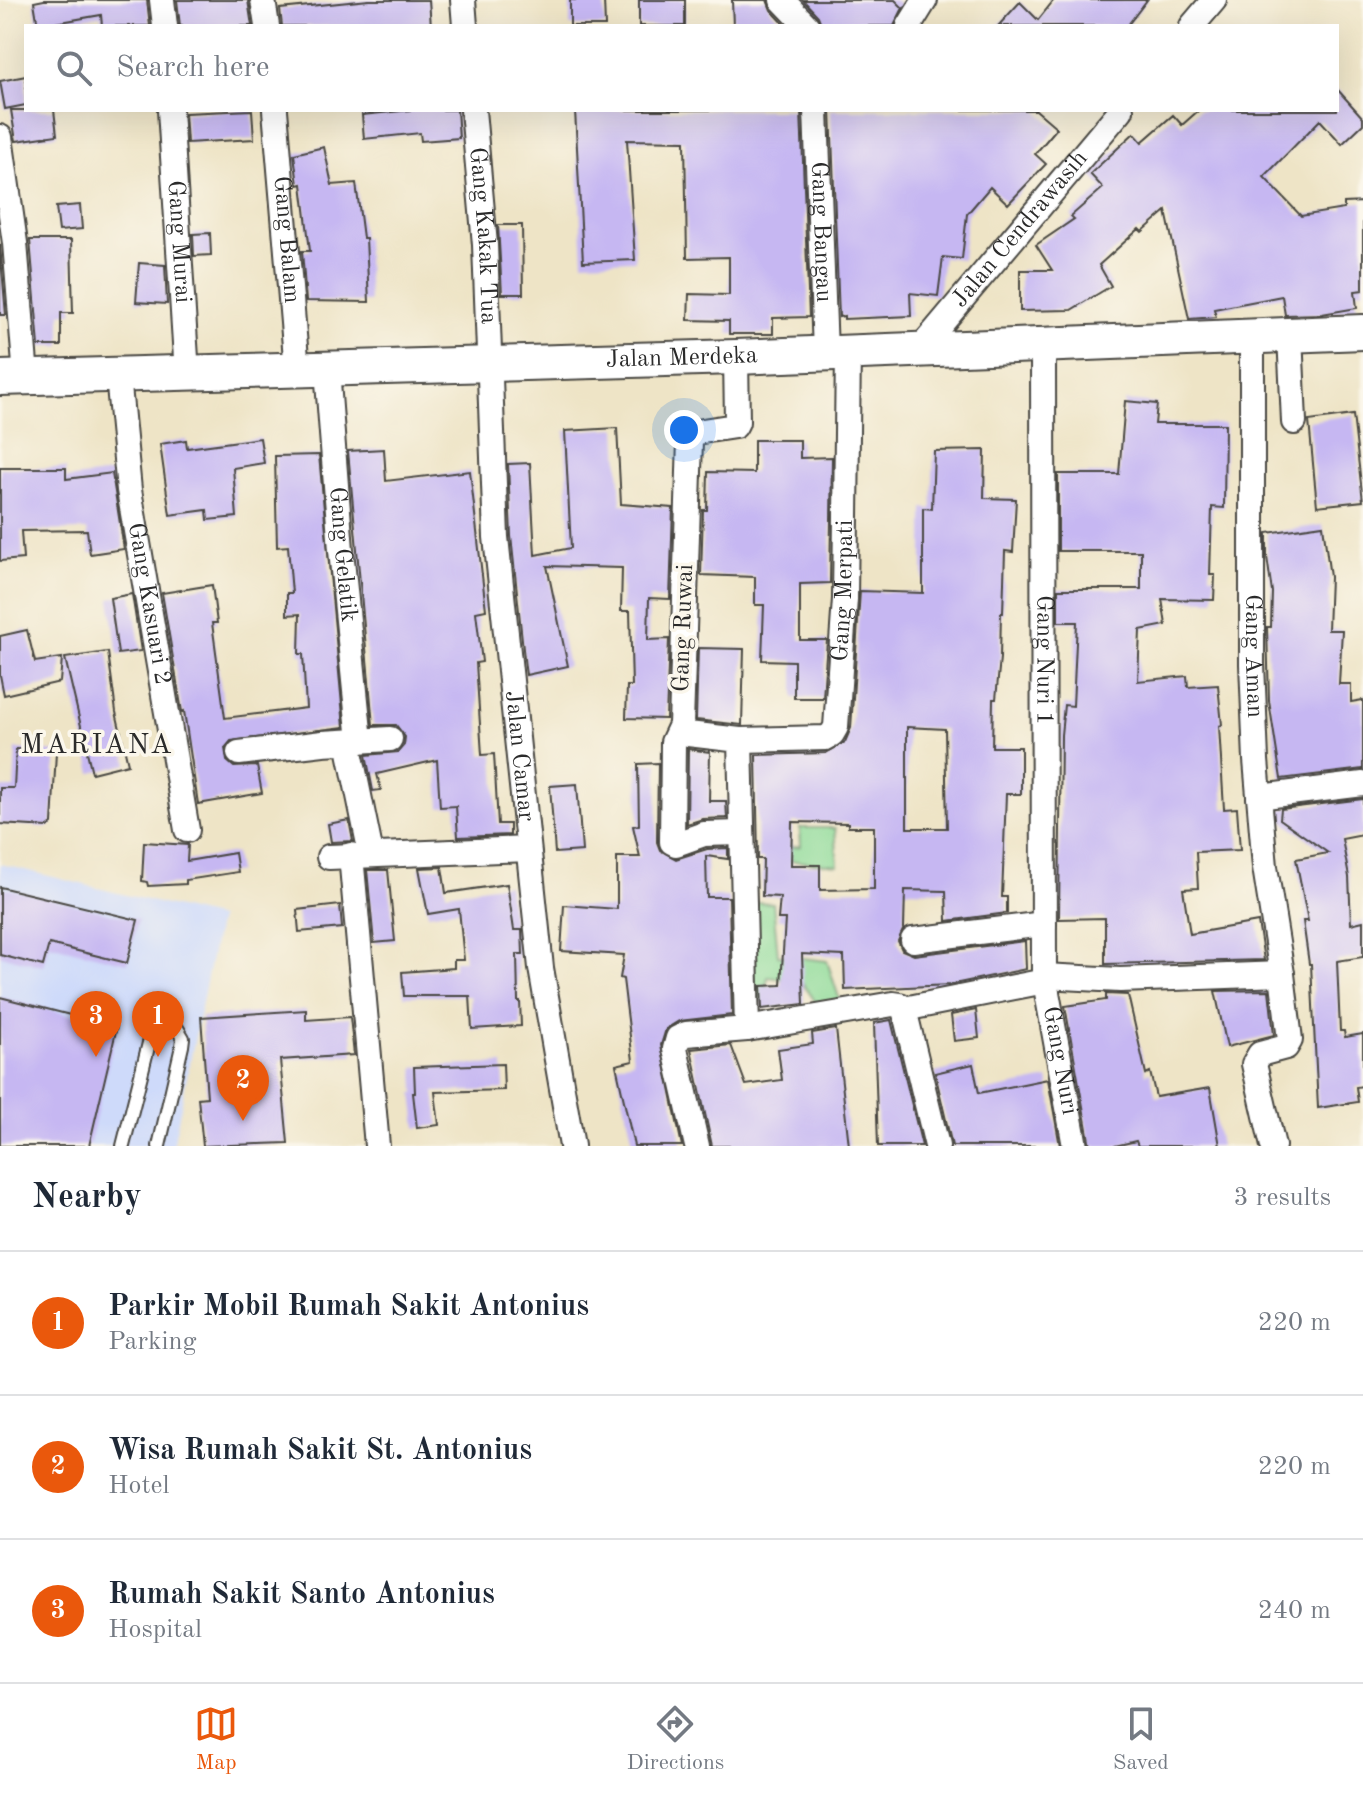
<!DOCTYPE html>
<style>
body{margin:0;font-family:"Old Standard TT",serif;background:#f2f2f3;color:#1f2937}
.you{position:absolute;left:684px;top:430px;width:28px;height:28px;margin:-20px;border:6px solid #fff;border-radius:50%;background:#1a73e8;box-shadow:0 0 0 12px #1a73e833}
.badge{display:grid;place-items:center;width:52px;height:52px;border-radius:50%;background:#ea580c;color:#fff;font-size:26px;font-weight:700}
.pin{position:absolute;translate:-50% -66px;filter:drop-shadow(0 2px 4px #0008)}
.pin::after{content:'';position:absolute;top:42px;width:28px;height:24px;background:inherit;clip-path:polygon(0 0,100% 0,50% 100%)}
.list{margin:0;padding:0;list-style:none}
h2{display:flex;justify-content:space-between;align-items:center;height:104px;margin:0;padding:0 32px;font-size:34px}
h2 small{font-size:26px;font-weight:400;color:#747a83}
.list li{display:grid;grid-template-columns:52px 1fr auto;gap:24px;align-items:center;box-sizing:border-box;height:144px;padding:0 32px;border-top:2px solid #e0e1e3}
.list b{display:block;font-size:30px;white-space:nowrap}
.list p{margin:0;font-size:26px;white-space:nowrap;color:#747a83}
.list em{font-size:26px;font-style:normal;color:#747a83}
.icon{flex:none;width:44px;height:44px;fill:none;stroke:currentColor;stroke-width:2;stroke-linecap:round;stroke-linejoin:round}
.map{position:relative;flex:none;width:1363px;height:1146px;overflow:hidden}
.search{position:absolute;background:#fff;box-shadow:0 8px 32px #0002;left:24px;right:24px;top:24px;height:88px;display:flex;align-items:center;gap:20px;box-sizing:border-box;padding:0 28px;border-radius:0px;color:#747a83;font-size:30px}
.sheet{height:536px;background:#fff}
nav{display:flex;justify-content:space-around;align-items:center;box-sizing:border-box;height:112px;border-top:2px solid #e0e1e3;background:#fff;font-size:22px;color:#747a83}
nav a{display:grid;justify-items:center;gap:4px}
nav .on{color:#ea580c}
.map>svg:first-child{display:block}
.built{fill:#cedafa}
.green{fill:#8eda97;stroke:#5c8261;stroke-width:2}
.building{fill:#c6b7f2;fill-rule:evenodd}
.lines{fill:none;stroke-linecap:round;stroke-linejoin:round}
.lane-casing{stroke:#484742;stroke-width:16}
.street-casing{stroke:#484742;stroke-width:28}
.secondary-casing{stroke:#484742;stroke-width:38}
.lane{stroke:#fff;stroke-width:12}
.street{stroke:#fff;stroke-width:24}
.secondary{stroke:#fff;stroke-width:34}
.labels{text-anchor:middle;dominant-baseline:central;stroke-width:7;stroke-linejoin:round;paint-order:stroke}
.street-label{font-size:24px;fill:#2b2b2b;stroke:#fbf7ec}
.quarter-label{font-size:28px;letter-spacing:2px;fill:#2b2b2b;stroke:#fbf7ec}
</style>
<div class="map">
<svg width="1363" height="1146" viewBox="0 0 1363 1146">
<rect width="100%" height="100%" fill="#fbf7ec"/>
<filter id="ink" filterUnits="userSpaceOnUse"><feTurbulence type="fractalNoise" baseFrequency=".0125" numOctaves="2"/><feDisplacementMap in="SourceGraphic" scale="16" xChannelSelector="R" yChannelSelector="G"/><feConvolveMatrix kernelMatrix="1 2 1 2 8 2 1 2 1" color-interpolation-filters="sRGB"/></filter>
<filter id="wash" filterUnits="userSpaceOnUse"><feTurbulence type="fractalNoise" baseFrequency=".006" numOctaves="4" result="noise"/><feDisplacementMap in="SourceGraphic" scale="32" xChannelSelector="R" yChannelSelector="G"/><feGaussianBlur stdDeviation="1.8" result="paint"/><feColorMatrix in="noise" values="0 0 0 0 0 0 0 0 0 0 0 0 0 0 0 0 0 1.4 0 .05"/><feComposite in="paint" operator="in"/></filter>
<g filter="url(#wash)">
<rect width="100%" height="100%" fill="#eee4c6"/>
<path class="built" d="M0 864 219 918 173 1146H0Z"/>
<path class="green" d="M800 828H835L838 865 772 859V849L801 846Z
M749 902 773 903 778 955 827 961 840 1001 817 1004 801 981 768 977 763 1001 755 1000Z"/>
<g id="blocks">
<path class="building" d="M44 0H147L150 26H102L101 15 38 26 34 2Z
M177 0H248L252 26H180Z
M369 0H429L431 26H282L280 9Z
M570 0H604L605 26H570Z
M639 0H685V26H639Z
M732 0H767L771 10 786 26H733Z
M803 0H895L903 8 894 26H822L818 16Z
M1054 0H1147L1127 26H998L1020 2 1038 20Z
M26 76V105L5 109 0 81Z
M1337 89 1363 118V124L1342 144 1320 120 1264 177 1301 216 1344 209V203L1363 202V290L1355 291 1357 308 1322 314 1285 315 1282 296 1214 309 1216 317 1189 319 1166 211 1142 232 1139 229 1099 265 1111 286 1071 310 1020 311V270H1052L1036 245 1074 219 1071 216 1103 188 1090 174 1134 133 1142 142 1173 115 1182 125 1199 110H1337Z
M11 110H54L57 135 16 141Z
M252 110 254 139 187 143 185 113Z
M411 110H457L459 138 421 141 420 133 364 139 362 115Z
M575 110H801L809 317 773 318V334H729V321L688 320 689 294 729 295V257L687 258 685 141 627 140 635 260 583 262Z
M831 110H1036L1057 128 1035 154 1046 164 1008 204 990 187 967 214 962 259 943 257 938 296 910 293 911 316 844 319V316L839 317Z
M324 147 332 185 356 183 363 238H366L369 302 306 301 302 251H310L302 184 298 185 294 154Z
M80 205 82 229 59 231 56 207Z
M498 225H522L523 294H502Z
M210 233 211 255 194 256 193 234Z
M30 240H71L73 313H61V346H39Z
M0 244V245L6 315H0Z
M139 263 165 265 167 304 136 302Z
M1125 401 1157 404 1155 424H1225L1224 508 1212 507 1210 575H1215L1214 600 1162 599 1166 625 1140 630 1138 681 1187 676 1188 687 1218 685 1222 725 1219 726 1224 809 1237 808 1240 850 1196 852 1198 888 1183 889 1190 934 1258 922 1264 960 1105 964V918L1059 919 1061 735 1064 705 1073 706 1077 622H1058V589H1141V551H1058V474H1119Z
M1353 415 1363 501 1317 506 1309 421Z
M617 428 621 504 673 508 670 599 649 598 648 640 669 639 666 719 626 718 627 686H632L630 611H621L622 568 547 566 568 666 526 675 525 668 511 536 508 464 530 463 535 555 571 548 565 431Z
M260 438 264 463 233 468 237 517 208 520 207 510 170 515 160 444 186 440 187 448Z
M754 440H800V458L832 457 830 583 800 584V640H827L823 698H794V661L762 660 764 605H755V577L701 575 703 510H707L708 472 754 473Z
M384 449 386 481 470 471 486 610 476 612 482 662 476 663 482 755 494 754 498 824H510V835L458 837 456 806 440 807 437 760 377 774 381 790 373 791 366 755 398 752 404 745 405 737 396 725H373L348 451Z
M985 450 984 498 1016 499 1013 552 1005 551 1003 613H1001L1000 658 996 699H993L992 747H1021V794H1006L1002 897H1007V913L947 921 946 891 905 890 904 928 898 941 902 950 914 955 1025 941 1026 969 949 985 845 990 844 956 802 954 804 1004 762 1009 761 986 781 985 785 919H778L780 897 762 896 763 859H758L756 755 826 753 845 742 851 728 860 591 923 593V508L932 509 934 451ZM907 727 945 729 947 828H907ZM792 822 848 823V827H874V889L820 890V865H791Z
M319 455 344 727 231 741 225 748 227 761 234 767 257 766 262 793 198 804 184 711 182 712 162 593 212 585 217 623H212L225 718 306 708 303 654H299L300 614 287 615V593H292L288 546 277 547 275 456Z
M0 468H66V479L112 473 124 549 90 554 87 530 21 531 23 559 0 561Z
M1323 525 1330 577 1328 630H1342L1339 684H1351V702L1363 700V769L1281 779 1269 701 1267 627H1271L1272 592 1267 557V533Z
M132 594 141 651 118 654 110 598Z
M27 630 35 662 62 658 60 682 4 695 0 675V636Z
M698 648 744 649 742 725 696 720Z
M108 652 116 712 128 764 92 773 65 658Z
M16 749 56 752 52 824 48 827 0 824V788H14Z
M688 749 710 752 709 801H726L727 818 703 819 687 824Z
M658 763 657 842 660 850 676 859 707 849 728 848V859L706 856 707 897H729L732 1015 679 1021 666 1029 661 1045 682 1146H634L616 1065 633 1061 623 979 620 978 624 955 561 951 564 905 617 909V857H640L633 826 639 825 638 764Z
M577 784 582 851 555 853 550 786Z
M1363 799V835L1342 839 1349 877 1351 924 1363 921V957L1337 961 1340 1031H1344L1345 1037 1363 1034V1086L1356 1087 1358 1102 1318 1108 1311 964H1309L1303 921H1308L1296 859 1328 853 1280 819 1281 809Z
M349 820 353 841 331 842 328 824Z
M144 842 188 845 187 861 235 853 238 872 186 880V884L148 886 147 882 142 881Z
M442 867 446 893 507 884 514 930H522L523 954H517L518 1001H520L521 1026 472 1029 470 996H404L402 972 454 968V960H464L459 909 428 914 419 868Z
M367 870H388L395 941 374 943Z
M0 887 138 920 127 963 49 944 43 966 0 955Z
M340 905 342 928 299 932 297 910Z
M1269 990 1274 1035 1227 1047 1215 991Z
M1106 994 1128 995 1146 1074 1150 1072 1156 1097 1210 1088 1220 1146H1138L1136 1141 1115 1146H1090L1065 1006 1106 1000Z
M0 997 117 1027 89 1146H0Z
M306 1010V1020L350 1017 354 1055 280 1060 288 1143 203 1146 198 1098 207 1097 201 1017Z
M976 1010 979 1038 954 1041 951 1015Z
M891 1020 922 1146H878L874 1023Z
M836 1029 849 1146H712L691 1049 731 1045 746 1085 782 1080 778 1049 813 1044 812 1033Z
M503 1064 504 1090 435 1092 439 1125 417 1128 413 1093H415L414 1067Z
M973 1064 979 1093 1048 1079 1060 1146H952L935 1073Z"/>
</g>
</g>
<g filter="url(#ink)">
<use href="#blocks" fill-opacity="0" stroke="#484742" stroke-width="2"/>
<g class="lines">
<g class="lane-casing">
<path id="lane" d="M123 1146 150 1039C157 1027 164 1027 177 1028L183 1038 182 1046 159 1146"/>
</g>
<g class="street-casing">
<g id="street">
<path d="M162 0 165 26"/>
<path d="M263 0 267 26"/>
<path d="M463 0 465 26"/>
<path d="M782 0 807 26"/>
<path d="M909 26 925 0"/>
<path d="M1192 26 1214 0"/>
<path id="s1" d="M170 110 187 374"/>
<path id="s2" d="M275 110 297 370"/>
<path id="s3" d="M473 110 485 245 496 537 541 968 572 1146"/>
<path id="s4" d="M816 110 825 352"/>
<path d="M0 137 15 243 26 377"/>
<path d="M1290 335 1294 422"/>
<path id="s5" d="M1252 336V664L1256 760 1265 867 1282 974 1290 1040 1286 1047 1260 1054 1254 1064 1273 1146"/>
<path id="s6" d="M1043 344 1044 976 1075 1146"/>
<path id="s7" d="M920 349 1121 110"/>
<path d="M736 357 737 422 735 426 696 432 690 440 681 725 688 734 740 740 747 1029"/>
<path id="s8" d="M327 369 341 550 360 741"/>
<path id="s9" d="M118 376 129 490 187 830"/>
<path d="M681 725 673 742 672 842 676 844 704 834 741 833"/>
<path id="s10" d="M740 740 826 738 832 734 836 727 845 599 848 351"/>
<path d="M348 742 371 854"/>
<path d="M239 753 323 743 390 739"/>
<path d="M1259 797 1363 784"/>
<path d="M351 855 377 1146"/>
<path d="M329 857 528 849"/>
<path d="M913 940 1044 924"/>
<path d="M1044 976 1120 980 1282 974"/>
<path d="M904 1009 937 1146"/>
<path d="M697 1146 675 1049 678 1038 686 1034 747 1029 893 1004 900 1005 904 1009 1045 981"/>
</g>
</g>
<g class="secondary-casing">
<g id="secondary">
<path id="s11" d="M0 378 736 357 1363 332"/>
</g>
</g>
<use href="#lane" class="lane"/>
<use href="#street" class="street"/>
<use href="#secondary" class="secondary"/>
</g>
</g>
<g class="labels">
<g class="street-label">
<text stroke="none"><textPath href="#s7" startOffset="156">Jalan Cendrawasih</textPath></text>
<text stroke="none"><textPath href="#s4" startOffset="122">Gang Bangau</textPath></text>
<text stroke="none"><textPath href="#s3" startOffset="126">Gang Kakak Tua</textPath></text>
<text stroke="none"><textPath href="#s2" startOffset="130">Gang Balam</textPath></text>
<text stroke="none"><textPath href="#s1" startOffset="132">Gang Murai</textPath></text>
<text stroke="none"><textPath href="#s11" startOffset="682">Jalan Merdeka</textPath></text>
<text stroke="none"><textPath href="#s8" startOffset="186">Gang Gelatik</textPath></text>
<text stroke="none"><textPath href="#s10" startOffset="238">Gang Merpati</textPath></text>
<text stroke="none"><textPath href="#s9" startOffset="230">Gang Kasuari 2</textPath></text>
<text transform="translate(684 628) rotate(-88)">Gang Ruwai</text>
<text stroke="none"><textPath href="#s5" startOffset="320">Gang Aman</textPath></text>
<text stroke="none"><textPath href="#s6" startOffset="316">Gang Nuri 1</textPath></text>
<text stroke="none"><textPath href="#s3" startOffset="648">Jalan Camar</textPath></text>
<text stroke="none"><textPath href="#s6" startOffset="718">Gang Nuri</textPath></text>
</g>
<g class="quarter-label">
<text x="97" y="746">MARIANA</text>
</g>
</g>
</svg>
<div class="you"></div>
<div class="pin badge" style="left:158px;top:1057px">1</div>
<div class="pin badge" style="left:243px;top:1121px">2</div>
<div class="pin badge" style="left:96px;top:1057px">3</div>
<div class="search"><svg class="icon" aria-label="search" viewBox="0 0 24 24"><circle cx="10" cy="10" r="6"/><path d="M15 15l6 6"/></svg>Search here</div>
</div>
<section class="sheet">
<h2>Nearby<small>3 results</small></h2>
<ul class="list">
<li><span class="badge">1</span><div><b>Parkir Mobil Rumah Sakit Antonius</b><p>Parking</p></div><em>220 m</em></li>
<li><span class="badge">2</span><div><b>Wisa Rumah Sakit St. Antonius</b><p>Hotel</p></div><em>220 m</em></li>
<li><span class="badge">3</span><div><b>Rumah Sakit Santo Antonius</b><p>Hospital</p></div><em>240 m</em></li>
</ul>
</section>
<nav>
<a class="on"><svg class="icon" aria-label="map" viewBox="0 0 24 24"><path d="M3 6l6-2 6 2 6-2v14l-6 2-6-2-6 2zM9 4v14M15 6v14"/></svg>Map</a>
<a><svg class="icon" aria-label="directions" viewBox="0 0 24 24"><path d="M12 3l9 9-9 9-9-9zM9 14v-3h6M13 9l2 2-2 2"/></svg>Directions</a>
<a><svg class="icon" aria-label="saved" viewBox="0 0 24 24"><path d="M7 4h10v16l-5-4-5 4z"/></svg>Saved</a>
</nav>
